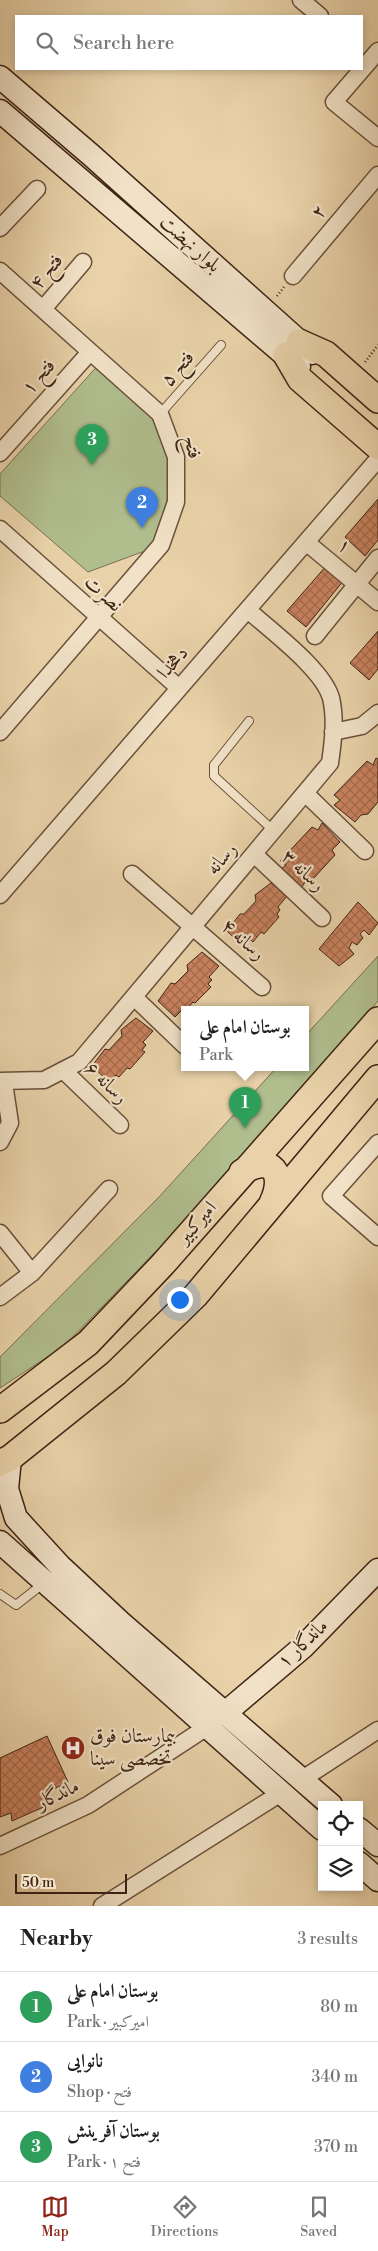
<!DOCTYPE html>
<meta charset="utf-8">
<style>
body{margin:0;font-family:"Libre Bodoni",Amiri,serif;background:#f6f6f6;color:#222}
.controls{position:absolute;right:15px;bottom:15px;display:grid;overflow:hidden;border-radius:0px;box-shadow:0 2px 8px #0003}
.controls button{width:45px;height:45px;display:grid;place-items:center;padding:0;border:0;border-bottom:1px solid #e0e0e0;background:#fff;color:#222;font:25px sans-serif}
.scale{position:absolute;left:15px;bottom:12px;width:112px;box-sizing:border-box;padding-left:5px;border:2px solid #3f2416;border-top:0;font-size:14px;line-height:18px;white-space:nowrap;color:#3f2416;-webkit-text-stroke:4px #f1e2c7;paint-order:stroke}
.you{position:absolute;left:179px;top:1299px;width:18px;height:18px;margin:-12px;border:4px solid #fff;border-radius:50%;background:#1a73e8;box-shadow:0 0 0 8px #1a73e833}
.badge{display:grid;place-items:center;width:32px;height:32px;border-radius:50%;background:#8f2418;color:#fff;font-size:16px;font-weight:700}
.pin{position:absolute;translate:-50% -41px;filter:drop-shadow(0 1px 2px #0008)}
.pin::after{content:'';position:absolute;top:26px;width:18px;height:15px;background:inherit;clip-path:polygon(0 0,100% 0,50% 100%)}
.popup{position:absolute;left:181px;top:1006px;width:128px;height:65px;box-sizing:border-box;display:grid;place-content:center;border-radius:0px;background:#fff;filter:drop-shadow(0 1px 4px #0005);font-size:16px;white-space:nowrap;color:#767676}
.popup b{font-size:19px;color:#222}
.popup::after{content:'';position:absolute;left:50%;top:100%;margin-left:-10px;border:10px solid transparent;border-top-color:#fff}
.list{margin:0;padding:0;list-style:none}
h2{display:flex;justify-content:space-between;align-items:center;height:65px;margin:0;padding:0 20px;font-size:21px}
h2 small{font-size:16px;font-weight:400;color:#767676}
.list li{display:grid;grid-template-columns:32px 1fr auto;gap:15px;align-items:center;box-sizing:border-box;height:70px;padding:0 20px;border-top:1px solid #e0e0e0}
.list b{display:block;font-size:19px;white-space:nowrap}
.list p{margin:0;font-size:16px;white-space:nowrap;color:#767676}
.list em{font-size:16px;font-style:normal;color:#767676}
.icon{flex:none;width:28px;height:28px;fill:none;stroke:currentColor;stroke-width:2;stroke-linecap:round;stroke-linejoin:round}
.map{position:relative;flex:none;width:378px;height:1906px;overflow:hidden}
.search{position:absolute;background:#fff;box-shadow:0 2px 8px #0003;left:15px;right:15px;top:15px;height:55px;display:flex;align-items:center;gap:12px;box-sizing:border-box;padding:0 18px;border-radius:0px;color:#767676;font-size:19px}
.sheet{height:275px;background:#fff}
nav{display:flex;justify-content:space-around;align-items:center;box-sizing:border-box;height:70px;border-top:1px solid #e0e0e0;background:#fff;font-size:14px;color:#767676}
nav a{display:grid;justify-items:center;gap:2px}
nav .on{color:#8f2418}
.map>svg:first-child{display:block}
.green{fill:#b0bd8d;stroke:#787052}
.building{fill:url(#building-cross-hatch);stroke:#3f2416}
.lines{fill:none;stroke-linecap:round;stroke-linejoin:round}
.lane-casing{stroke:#6a503b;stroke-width:10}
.street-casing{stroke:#6a503b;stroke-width:19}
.secondary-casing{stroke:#3f2416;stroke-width:25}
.primary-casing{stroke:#3f2416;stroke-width:28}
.path{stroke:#3f2416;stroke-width:2.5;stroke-dasharray:1 2.5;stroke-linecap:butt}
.lane{stroke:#f1e2c7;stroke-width:8}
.street{stroke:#f1e2c7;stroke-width:16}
.secondary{stroke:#f1e2c7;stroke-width:22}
.primary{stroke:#e9d2a9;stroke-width:25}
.labels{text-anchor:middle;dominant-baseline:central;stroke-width:4.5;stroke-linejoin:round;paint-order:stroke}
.street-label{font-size:20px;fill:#3f2416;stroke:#f1e2c7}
.poi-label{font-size:20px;fill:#3f2416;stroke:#f1e2c7;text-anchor:start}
</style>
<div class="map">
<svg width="378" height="1906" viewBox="0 0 378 1906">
<defs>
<pattern id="building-cross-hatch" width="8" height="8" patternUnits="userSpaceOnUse" patternTransform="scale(1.25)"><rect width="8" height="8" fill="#ca825f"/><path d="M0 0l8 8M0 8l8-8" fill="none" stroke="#a56a4d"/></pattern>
</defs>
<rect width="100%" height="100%" fill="#e9d2a9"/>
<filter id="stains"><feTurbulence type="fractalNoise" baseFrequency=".004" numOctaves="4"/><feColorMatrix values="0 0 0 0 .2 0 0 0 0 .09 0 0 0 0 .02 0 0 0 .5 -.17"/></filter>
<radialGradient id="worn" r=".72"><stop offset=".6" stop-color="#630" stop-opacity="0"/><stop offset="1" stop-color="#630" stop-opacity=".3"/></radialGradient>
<path class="green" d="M101 362 160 414 176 457 161 545 88 572 0 496V474Z
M378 956V1001L330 1058 199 1207 64 1346 0 1388V1357L159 1197 277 1067H305V1036Z"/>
<path class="building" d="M378 499V540L365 556 345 537Z
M327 565 344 580 306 627 287 611Z
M378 631V669L369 680 350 663Z
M376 758 378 759V802L368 814 361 815 355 822 334 805 340 800 334 795 367 761 373 765Z
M322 823 340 842 332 850 335 855 313 879 306 881 301 888 280 870 286 865 280 861 312 827 318 830Z
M271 883 287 896 278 907 280 910 277 914 279 917 264 934 261 932 253 942 251 940 244 947 227 931 240 914H244L256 901 255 895Z
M358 902 378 923 369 935 364 930 360 934 363 938 357 945 352 942 349 948 354 954 339 966 319 949Z
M202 952 219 966 209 977 212 980 208 984 211 987 195 1003 193 1002 185 1011 182 1010 175 1017 158 1001 171 983 175 984 188 971 187 965Z
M136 1018 153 1031 143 1042 146 1045 142 1050 145 1052 130 1069 127 1068 119 1077 116 1075 109 1082 92 1066 105 1049 109 1050 122 1036 121 1030Z
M47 1736 68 1782 42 1795 48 1805 12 1821 11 1813 0 1817V1758Z"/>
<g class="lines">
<g class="lane-casing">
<path id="lane" d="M160 414 221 345
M249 721 214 765V776L274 831
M0 1594 16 1605 44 1583"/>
</g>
<g class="street-casing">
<path id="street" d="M301 0 320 16
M378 51 334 102 378 138
M0 228 37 189
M0 271 160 414 176 457V502L161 545 0 732
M293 276 378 175
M43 309 83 262
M0 453 90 352
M0 529 179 688
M306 542 378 602
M315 636 378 558
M333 732 362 726 378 713
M305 793 365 851
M254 854 322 918
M132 874 262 987
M0 895 378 459
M134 997 185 1046
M63 1070 120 1125
M0 1081 44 1080 79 1062 330 763C333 742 336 719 331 698 323 669 271 631 248 610
M0 1142 10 1123 4 1083
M378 1143 331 1196 378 1237
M0 1233 32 1273
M0 1297 32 1273 109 1189
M301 1780 378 1730
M0 1846 88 1805 207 1727
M102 1906 281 1793"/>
</g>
<g class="secondary-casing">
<path id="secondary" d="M0 77 91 155 312 353
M0 111 299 367
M10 1458 7 1489 16 1518 60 1566 120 1622 331 1805
M0 1542 322 1829
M224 1714 303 1647 378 1570
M359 1829 378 1845
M359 1863 378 1880"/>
</g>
<g class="primary-casing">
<path id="primary" d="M299 342 326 354 378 400
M286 355 300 379 378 447
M242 1172C272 1153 286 1174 272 1203
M0 1410 88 1343 163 1264 378 1020
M0 1463 10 1458 116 1373 196 1295 378 1078"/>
</g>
<path class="path" d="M277 296 284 287
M365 362 378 345"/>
<use href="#lane" class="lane"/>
<use href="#street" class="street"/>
<use href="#secondary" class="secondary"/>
<use href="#primary" class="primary"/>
</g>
<defs>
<g id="hospital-disc" transform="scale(1.25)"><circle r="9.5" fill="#8f2418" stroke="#f1e2c7"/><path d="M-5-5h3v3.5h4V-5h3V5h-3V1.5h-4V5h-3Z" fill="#fff"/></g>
</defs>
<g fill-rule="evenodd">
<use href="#hospital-disc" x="73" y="1748"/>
</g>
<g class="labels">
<g class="street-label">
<text transform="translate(319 212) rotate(-50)">۲</text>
<text transform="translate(190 244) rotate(42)">بلوار نهضت</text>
<text transform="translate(47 272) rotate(-50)">فتح ۴</text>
<text transform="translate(178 369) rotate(-49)">۵ فتح</text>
<text transform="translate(39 377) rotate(-48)">فتح ۱</text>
<text transform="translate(192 447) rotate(76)">فتح</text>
<text transform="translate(344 546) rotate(40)">۱</text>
<text transform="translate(103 594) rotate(42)">نصرت</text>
<text transform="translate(173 663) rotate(-49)">دهخدا</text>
<text transform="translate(222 859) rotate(-50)">رسانه</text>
<text transform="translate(303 871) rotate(43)">رسانه ۳</text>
<text transform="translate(243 940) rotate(42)">رسانه ۴</text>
<text transform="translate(106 1083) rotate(44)">رسانه ۶</text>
<text transform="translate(197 1223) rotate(-49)">امیرکبیر</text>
<text transform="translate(303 1644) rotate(-43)">ماندگار ۱</text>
<text transform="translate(58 1795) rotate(-26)">ماندگار</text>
</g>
<g class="poi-label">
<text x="90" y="1736">بیمارستان فوق<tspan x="90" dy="23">تخصصی سینا</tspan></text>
</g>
</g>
<rect width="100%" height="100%" filter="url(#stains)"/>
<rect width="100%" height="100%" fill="url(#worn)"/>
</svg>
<div class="controls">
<button><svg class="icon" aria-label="locate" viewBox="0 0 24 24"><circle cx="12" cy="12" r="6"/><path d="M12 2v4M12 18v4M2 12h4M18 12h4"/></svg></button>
<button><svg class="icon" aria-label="layers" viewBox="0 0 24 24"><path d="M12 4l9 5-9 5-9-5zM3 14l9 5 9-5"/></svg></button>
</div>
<div class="scale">50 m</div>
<div class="you"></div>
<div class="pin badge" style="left:245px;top:1128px;background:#2e9e5b">1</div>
<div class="popup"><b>بوستان امام علی</b>Park</div>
<div class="pin badge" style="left:142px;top:528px;background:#3f7fe0">2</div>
<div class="pin badge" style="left:92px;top:465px;background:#2e9e5b">3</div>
<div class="search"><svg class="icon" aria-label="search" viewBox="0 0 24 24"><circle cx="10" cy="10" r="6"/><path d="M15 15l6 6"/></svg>Search here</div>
</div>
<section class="sheet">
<h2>Nearby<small>3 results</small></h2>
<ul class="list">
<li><span class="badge" style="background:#2e9e5b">1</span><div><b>بوستان امام علی</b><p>Park · امیرکبیر</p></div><em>80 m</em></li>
<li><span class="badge" style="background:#3f7fe0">2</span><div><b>نانوایی</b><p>Shop · فتح</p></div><em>340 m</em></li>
<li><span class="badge" style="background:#2e9e5b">3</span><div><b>بوستان آفرینش</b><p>Park · فتح ۱</p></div><em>370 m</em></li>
</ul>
</section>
<nav>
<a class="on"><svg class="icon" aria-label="map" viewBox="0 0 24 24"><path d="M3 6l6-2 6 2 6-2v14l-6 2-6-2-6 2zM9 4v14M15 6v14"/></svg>Map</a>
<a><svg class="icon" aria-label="directions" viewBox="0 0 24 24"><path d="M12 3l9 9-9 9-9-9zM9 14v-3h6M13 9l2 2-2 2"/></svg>Directions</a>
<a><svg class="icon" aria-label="saved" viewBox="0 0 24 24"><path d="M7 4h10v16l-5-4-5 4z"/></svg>Saved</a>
</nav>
